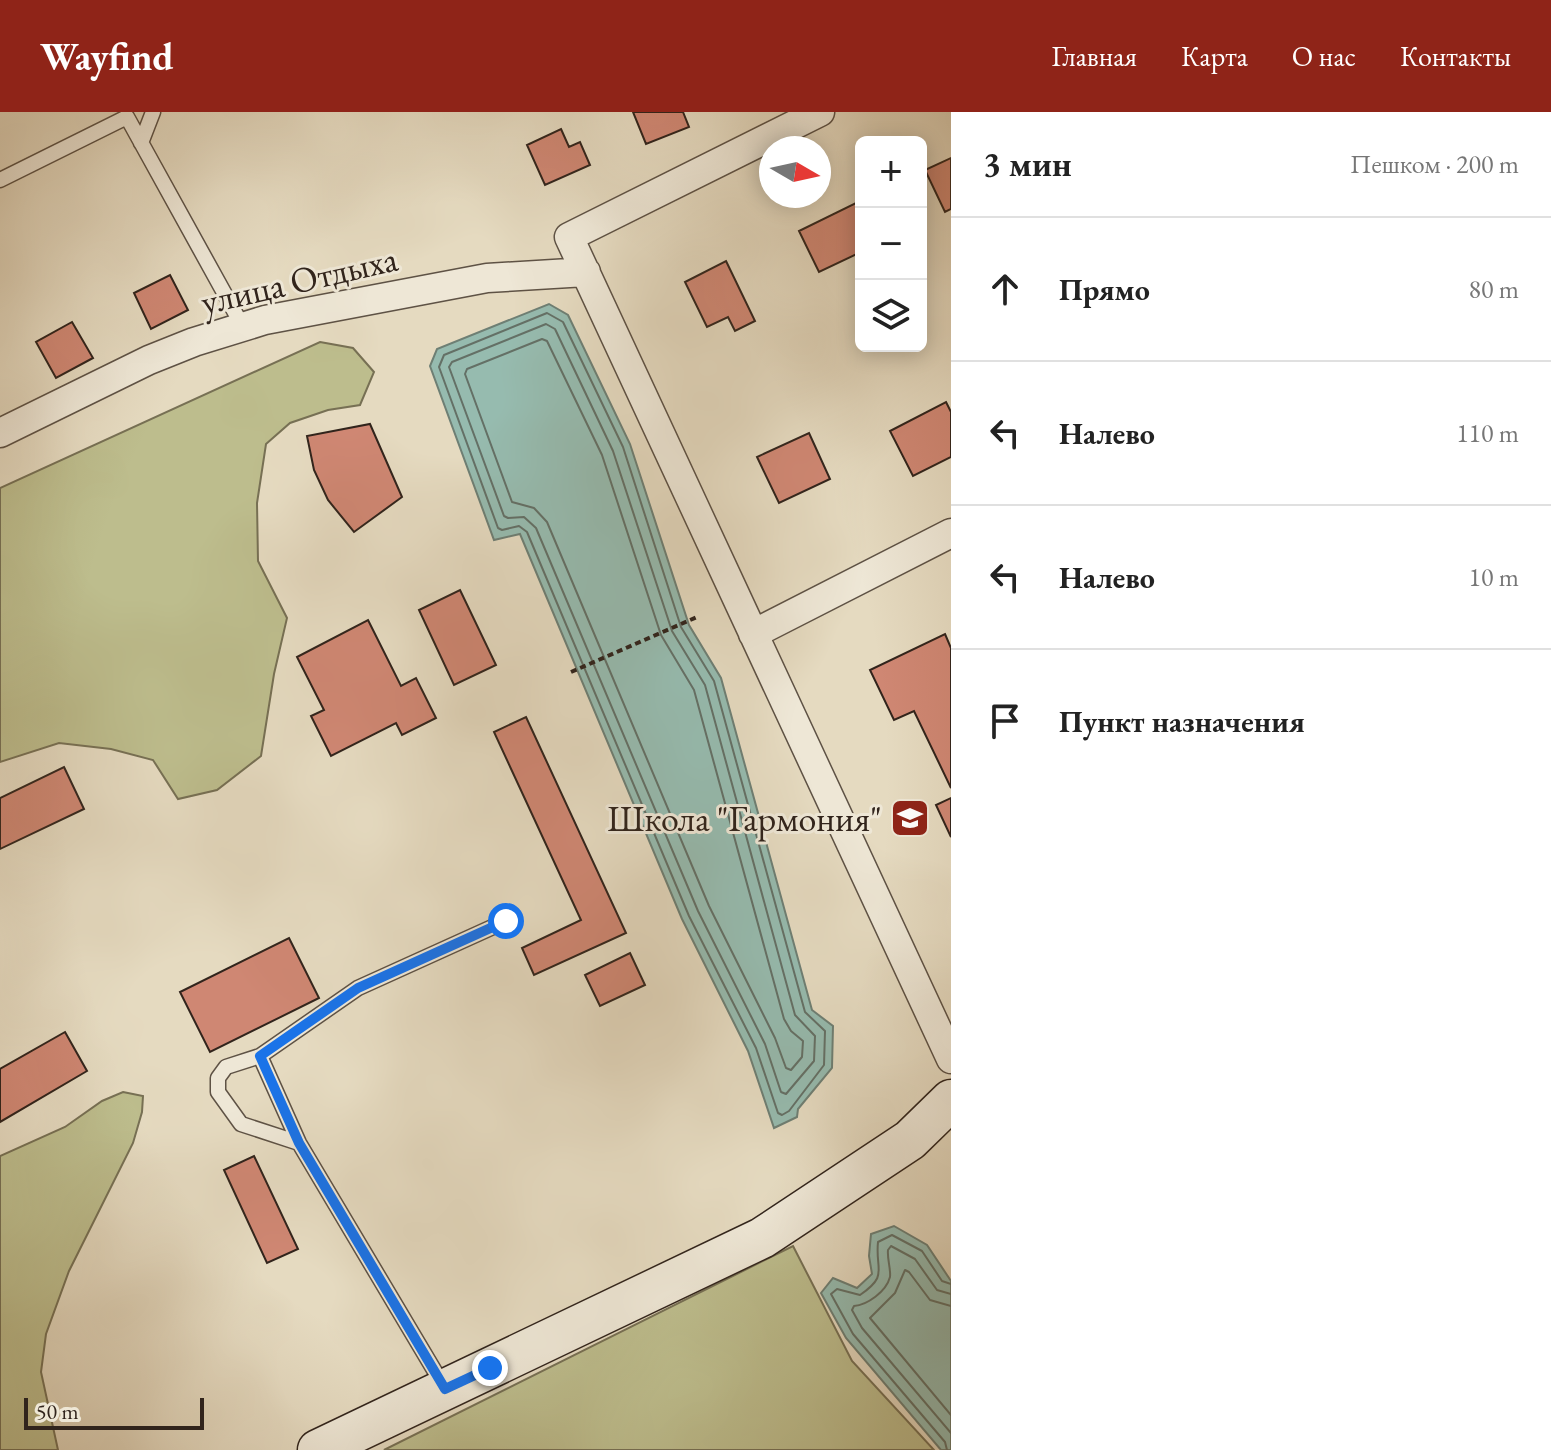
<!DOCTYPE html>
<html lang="ru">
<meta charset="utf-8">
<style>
body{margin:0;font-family:"EB Garamond",serif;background:#f2f2f2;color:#222}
.controls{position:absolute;right:24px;top:24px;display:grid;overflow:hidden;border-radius:12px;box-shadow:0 4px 20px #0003}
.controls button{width:72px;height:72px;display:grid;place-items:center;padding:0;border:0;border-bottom:2px solid #e0e0e0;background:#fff;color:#222;font:40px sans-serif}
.compass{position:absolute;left:759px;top:24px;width:72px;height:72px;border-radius:50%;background:#fff;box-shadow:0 4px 20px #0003;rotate:99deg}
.scale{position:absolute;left:24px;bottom:20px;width:180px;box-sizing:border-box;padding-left:8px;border:4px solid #31241c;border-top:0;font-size:22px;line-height:28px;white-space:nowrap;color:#31241c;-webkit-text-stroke:6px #eee7d6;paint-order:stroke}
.stop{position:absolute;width:24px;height:24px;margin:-18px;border:6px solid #1a73e8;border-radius:50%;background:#fff}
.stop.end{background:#1a73e8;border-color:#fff;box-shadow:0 2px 8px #0008}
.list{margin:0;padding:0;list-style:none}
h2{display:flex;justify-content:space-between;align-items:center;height:104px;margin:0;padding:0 32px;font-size:34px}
h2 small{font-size:26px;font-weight:400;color:#767676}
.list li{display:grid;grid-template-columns:52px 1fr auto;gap:24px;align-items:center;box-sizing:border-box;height:144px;padding:0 32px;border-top:2px solid #e0e0e0}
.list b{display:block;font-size:30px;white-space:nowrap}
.list em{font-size:26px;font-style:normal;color:#767676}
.icon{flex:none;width:44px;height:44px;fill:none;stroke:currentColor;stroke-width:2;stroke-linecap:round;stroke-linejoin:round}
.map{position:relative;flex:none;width:951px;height:1338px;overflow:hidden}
header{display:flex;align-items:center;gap:48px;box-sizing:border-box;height:112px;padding:0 40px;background:#8f2418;color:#fff}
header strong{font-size:38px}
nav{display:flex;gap:44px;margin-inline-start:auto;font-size:28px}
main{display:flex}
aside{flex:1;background:#fff}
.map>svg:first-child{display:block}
.green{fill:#bdbd8d;stroke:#777054;stroke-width:2}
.water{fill:#96bbaf;stroke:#6e7f74;stroke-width:2}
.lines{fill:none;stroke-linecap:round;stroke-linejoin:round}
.shore{stroke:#647066;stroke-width:2}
.building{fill:#cf8773;stroke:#31241c;stroke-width:2}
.lane-casing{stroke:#5e5245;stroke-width:17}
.street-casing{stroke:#5e5245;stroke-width:31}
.secondary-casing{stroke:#31241c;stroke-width:43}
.path{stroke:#31241c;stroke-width:4;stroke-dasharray:6 4;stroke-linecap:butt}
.lane{stroke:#eee7d6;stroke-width:14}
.street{stroke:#eee7d6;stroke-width:28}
.secondary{stroke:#eee7d6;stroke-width:40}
.route{stroke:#1a73e8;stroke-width:10}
.labels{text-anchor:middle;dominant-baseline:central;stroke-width:6;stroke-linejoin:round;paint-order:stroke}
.street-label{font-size:36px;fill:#31241c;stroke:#eee7d6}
.poi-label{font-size:36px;fill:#31241c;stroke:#eee7d6;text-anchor:end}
</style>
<header>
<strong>Wayfind</strong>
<nav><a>Главная</a><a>Карта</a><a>О нас</a><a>Контакты</a></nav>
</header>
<main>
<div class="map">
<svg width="951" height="1338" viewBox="0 0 951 1338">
<rect width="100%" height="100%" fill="#e5dac0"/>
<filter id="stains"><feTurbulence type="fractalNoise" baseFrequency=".0025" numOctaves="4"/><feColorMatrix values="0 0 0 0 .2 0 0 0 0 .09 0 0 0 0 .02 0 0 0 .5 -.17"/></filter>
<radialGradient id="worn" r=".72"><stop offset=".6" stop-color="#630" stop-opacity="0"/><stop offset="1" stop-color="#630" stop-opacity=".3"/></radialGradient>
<path class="green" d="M320 230 353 236 374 260 360 293 328 298 290 311 266 332 257 391 258 449 287 506 274 562 261 644 217 678 178 687 153 648 111 637 59 631 0 650V376Z
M123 980 143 984 142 1000 133 1031 69 1159 46 1222 41 1260 58 1338H0V1044L65 1015 102 989Z
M793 1134 852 1249 934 1338H384Z"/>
<path class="water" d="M549 192 568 203 630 332 689 513 721 566 812 898 833 914 832 956 798 997 797 1005 774 1016 748 939 682 807 520 422 494 428 430 254 437 237Z
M894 1114 927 1133 951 1169V1338H941L846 1226 821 1181 833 1166 857 1176 872 1162 869 1144 871 1122Z"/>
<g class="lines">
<path class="shore" d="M547 201 563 210 623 335 681 515 714 569 805 900 825 919 824 953 789 999 782 1003 778 1001 756 936 689 804 527 420 519 414 502 418 498 416 439 255 444 243Z
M546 212 555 217 613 339 672 519 705 573 795 903 815 924 814 949 786 982 781 980 765 932 698 799 536 416 524 405 508 406 504 404 449 255 452 250Z
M542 227 547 229 602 343 661 523 694 578 784 907 791 919 803 929 802 945 791 958 786 956 775 926 709 794 547 410 534 396 512 390 465 262 467 257Z
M951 1182 937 1178 915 1147 891 1134 888 1138C887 1147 891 1157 890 1165 886 1180 867 1193 854 1194L852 1198 862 1216 951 1321
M951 1194 930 1188 909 1160 905 1158 895 1181 870 1206 951 1303
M947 1338 945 1330 853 1222 831 1182 837 1177 860 1183C889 1163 875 1159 878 1130L892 1123 922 1139 942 1169 951 1172"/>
</g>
<path class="building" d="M633 0H683L689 15 646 32Z
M561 17 569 35 580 30 590 53 545 73 527 33Z
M951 46V97L945 100 925 58Z
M860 89 861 140 819 160 799 119Z
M726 149 755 209 735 219 728 205 707 215 685 170Z
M170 163 188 198 151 217 134 181Z
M72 210 93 246 56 266 36 230Z
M946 290 951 300V345L913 364 890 319Z
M370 312 402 385 354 420 328 388 314 358 307 324Z
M809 321 830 367 779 391 757 345Z
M460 478 496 553 454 573 419 498Z
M368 508 401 574 416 566 436 606 402 623 396 611 331 644 311 604 324 598 297 545Z
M945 522 951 536V676L914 599 894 608 870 558Z
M526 605 626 821 534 863 522 836 581 808 494 620Z
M64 655 84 697 0 737V686Z
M951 686V725L936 693Z
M289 826 319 886 210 940 180 880Z
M630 841 645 873 600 894 585 863Z
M65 920 87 959 0 1010V957Z
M254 1044 298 1137 267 1151 224 1058Z"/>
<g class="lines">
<g class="lane-casing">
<path id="lane" d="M141 31 153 0
M0 68 127 5 243 215
M260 944 226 955 218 966V980L241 1012 299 1031
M443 1273 299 1031 260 944 358 876 506 809"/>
</g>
<g class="street-casing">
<path id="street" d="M820 0 569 125 951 947
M0 321 149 248 194 230 265 208 487 166 586 160
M753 522 951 421"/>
</g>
<g class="secondary-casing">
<path id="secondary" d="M318 1338 762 1126 910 1028 951 988"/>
</g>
<path class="path" d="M571 560 697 505"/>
<use href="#lane" class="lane"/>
<use href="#street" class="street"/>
<use href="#secondary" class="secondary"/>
</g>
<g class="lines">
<path class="route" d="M490 1256 445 1277 299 1031 260 944 358 876 506 809"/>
</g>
<defs>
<g id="school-square" transform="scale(2)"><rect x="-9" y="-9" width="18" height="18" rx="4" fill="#8f2418" stroke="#eee7d6"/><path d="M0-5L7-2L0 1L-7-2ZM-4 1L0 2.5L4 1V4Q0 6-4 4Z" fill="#fff"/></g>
</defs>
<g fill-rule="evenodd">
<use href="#school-square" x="910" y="706"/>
</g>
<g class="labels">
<g class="street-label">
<text transform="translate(299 168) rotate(-13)">улица Отдыха</text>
</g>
<g class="poi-label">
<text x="882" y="706">Школа "Гармония"</text>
</g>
</g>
<rect width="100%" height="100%" filter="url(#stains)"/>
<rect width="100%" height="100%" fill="url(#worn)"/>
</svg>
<div class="controls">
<button>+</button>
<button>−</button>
<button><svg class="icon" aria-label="layers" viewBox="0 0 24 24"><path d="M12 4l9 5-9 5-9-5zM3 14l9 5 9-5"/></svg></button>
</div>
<svg class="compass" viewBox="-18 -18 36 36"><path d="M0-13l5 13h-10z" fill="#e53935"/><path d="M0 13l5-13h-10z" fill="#767676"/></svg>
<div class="scale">50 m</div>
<div class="stop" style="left:506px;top:809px"></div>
<div class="stop end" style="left:490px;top:1256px"></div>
</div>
<aside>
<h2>3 мин<small>Пешком · 200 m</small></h2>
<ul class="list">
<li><svg class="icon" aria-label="ahead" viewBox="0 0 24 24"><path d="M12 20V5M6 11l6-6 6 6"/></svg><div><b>Прямо</b></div><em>80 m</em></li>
<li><svg class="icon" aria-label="left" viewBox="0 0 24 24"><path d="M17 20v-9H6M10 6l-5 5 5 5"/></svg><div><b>Налево</b></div><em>110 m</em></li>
<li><svg class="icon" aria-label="left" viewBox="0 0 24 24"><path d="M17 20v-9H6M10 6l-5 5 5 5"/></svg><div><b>Налево</b></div><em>10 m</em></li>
<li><svg class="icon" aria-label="arrive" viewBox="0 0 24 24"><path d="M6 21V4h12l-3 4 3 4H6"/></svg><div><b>Пункт назначения</b></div></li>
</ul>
</aside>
</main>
